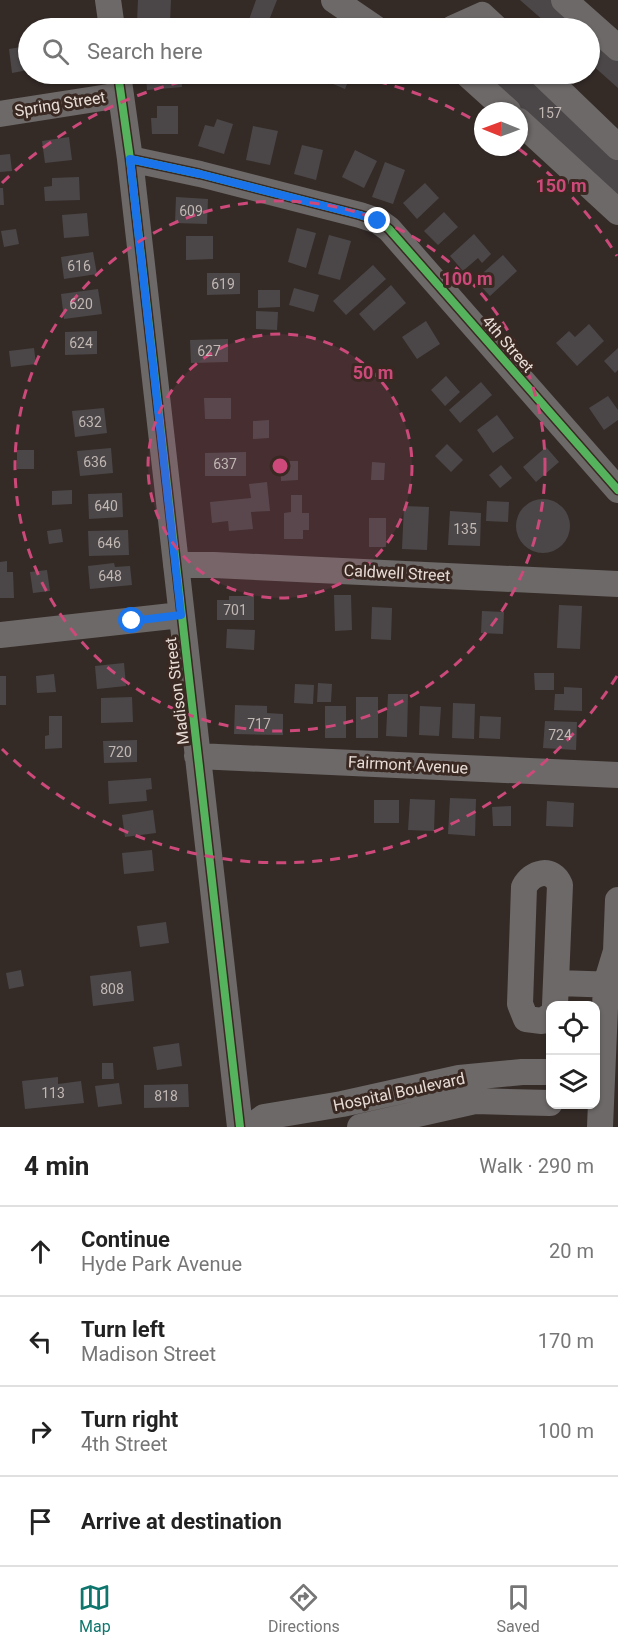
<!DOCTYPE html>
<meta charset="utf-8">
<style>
body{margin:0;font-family:Roboto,sans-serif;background:#f6f6f6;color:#222}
.controls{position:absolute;right:18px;bottom:18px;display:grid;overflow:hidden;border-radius:12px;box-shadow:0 2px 4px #0004}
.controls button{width:54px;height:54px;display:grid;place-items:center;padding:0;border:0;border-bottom:2px solid #e0e0e0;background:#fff;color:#222;font:30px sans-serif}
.compass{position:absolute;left:474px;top:102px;width:54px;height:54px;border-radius:50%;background:#fff;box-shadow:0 2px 4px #0004;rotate:271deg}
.stop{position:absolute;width:18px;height:18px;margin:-14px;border:4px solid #1a73e8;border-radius:50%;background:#fff}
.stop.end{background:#1a73e8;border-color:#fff;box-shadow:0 2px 6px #0008}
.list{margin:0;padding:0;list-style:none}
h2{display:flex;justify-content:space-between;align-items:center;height:78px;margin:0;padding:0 24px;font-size:26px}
h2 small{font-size:20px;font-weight:400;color:#767676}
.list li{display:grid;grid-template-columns:39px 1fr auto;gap:18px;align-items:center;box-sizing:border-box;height:90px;padding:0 24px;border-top:2px solid #e0e0e0}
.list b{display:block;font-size:22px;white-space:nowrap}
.list p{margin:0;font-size:20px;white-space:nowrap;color:#767676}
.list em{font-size:20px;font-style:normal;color:#767676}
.icon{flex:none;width:33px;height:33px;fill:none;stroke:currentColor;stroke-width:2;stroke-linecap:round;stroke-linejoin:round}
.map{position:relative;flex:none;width:618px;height:1127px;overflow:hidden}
.search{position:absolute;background:#fff;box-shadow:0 2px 4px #0004;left:18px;right:18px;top:18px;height:66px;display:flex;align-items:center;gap:15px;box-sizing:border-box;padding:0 21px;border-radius:33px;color:#767676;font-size:22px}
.sheet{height:438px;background:#fff}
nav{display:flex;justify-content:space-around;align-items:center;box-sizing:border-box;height:84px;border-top:2px solid #e0e0e0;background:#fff;font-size:16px;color:#767676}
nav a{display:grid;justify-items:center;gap:3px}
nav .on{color:#0f766e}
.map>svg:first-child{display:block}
.building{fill:#4b4748}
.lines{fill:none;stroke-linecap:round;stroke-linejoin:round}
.minor{stroke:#6d6968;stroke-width:26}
.cycleway-casing{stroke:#392922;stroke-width:11}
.cycleway{stroke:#56b35d;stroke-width:8}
.route{stroke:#1a73e8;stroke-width:8}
.ring{fill:none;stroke:#cc497a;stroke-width:3;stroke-dasharray:10 8}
.labels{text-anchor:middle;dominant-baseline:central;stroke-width:6;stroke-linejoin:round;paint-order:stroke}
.number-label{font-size:14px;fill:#c1b7b3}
.street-label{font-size:16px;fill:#e8dcd7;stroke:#392922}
.centre{fill:#cc497a;stroke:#392922;stroke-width:3}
.ring-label{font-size:18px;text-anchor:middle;font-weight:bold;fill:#cc497a;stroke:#392922;stroke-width:6;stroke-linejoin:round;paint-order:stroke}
</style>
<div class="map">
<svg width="618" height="1127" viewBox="0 0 618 1127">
<rect width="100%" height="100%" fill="#342b27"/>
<path class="building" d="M138 0H171L170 23 137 22Z
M256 0H277L266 28H246Z
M520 0H553L584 28H552Z
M590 33 618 60V88L590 63Z
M27 46 28 70 12 73 9 49Z
M146 74H181L182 87 147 90Z
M268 74H280L278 80 267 77Z
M329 74H351L345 89 326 81Z
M481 74H536L618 152V205Z
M157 106H178V134H152L151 118H157Z
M217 119 233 124 224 154 198 146 205 125 214 127Z
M253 126 278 131 270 165 246 160Z
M69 137 72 160 45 163 42 141Z
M302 145 323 150 316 180 294 174Z
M355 150 377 161 364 188 342 177Z
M10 154 12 171 0 172V155Z
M385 162 405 170 393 204 372 197Z
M79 177 80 200 45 201 44 187 52 186V178Z
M425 183 439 198 417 219 403 203Z
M0 188H3L4 205H0Z
M176 197 208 199 207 224 175 223Z
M444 212 458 227 438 245 424 231Z
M87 213 89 236 64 238 62 215Z
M297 228 316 233 306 268 288 262Z
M16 229 19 244 4 247 1 231Z
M474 234 491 254 482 263 478 258 463 271 450 256Z
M329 235 351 241 340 280 318 274Z
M186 236H213V259L186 260Z
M93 252 97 274 64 279 61 257Z
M503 255 517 271 490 296 475 280Z
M373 265 386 279 346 315 333 301Z
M207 273H240V294L207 295Z
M391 285 406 303 374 331 359 314Z
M294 288 319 295 314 312 289 305Z
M98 289 102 314 64 319 61 294Z
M258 290H280V307L258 308Z
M256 311 278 312 277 330 256 329Z
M426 321 440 344 417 359 402 337Z
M589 324 604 341 577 366 556 343 569 331 575 337Z
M97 331V354L65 355V332Z
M228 339V362L191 363 190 340Z
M34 348 36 364 11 367 9 351Z
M618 348V370L615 373 604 361Z
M446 376 460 392 445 406 431 390Z
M481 382 492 395 460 423 449 410Z
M608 396 618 410V420L604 430 589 408Z
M204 398H231V419H205Z
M104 408 107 433 75 437 72 411Z
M497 415 514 438 493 453 477 430Z
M269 420V438L253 439V421Z
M447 444 463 460 451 472 435 456Z
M546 447 559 462 536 482 523 467Z
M111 448 113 473 80 476 77 451Z
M17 450H34V469H17Z
M246 452V476H205V453Z
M280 461H298V480L281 481Z
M372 462 385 463 384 480H371Z
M501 465 512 478 500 488 489 475Z
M267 482 270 511 251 512 253 529 229 531 228 521 212 523 210 502 251 498 249 484Z
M72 490V504L52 505V491Z
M122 493 123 517 89 519 88 494Z
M291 495H302V513H309V530H303V539H284V513L291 512Z
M516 526a27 27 0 1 1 54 0a27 27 0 1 1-54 0Z
M487 501 509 502 508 522 486 521Z
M404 506 429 507 427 550 402 549Z
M450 511 481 513 480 546 448 545Z
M369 518H386V547H369Z
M61 529 63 542 49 544 47 531Z
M128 530 129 555 89 556 88 531Z
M7 561V572H13L14 598H0V562Z
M114 563 115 567 130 566 132 585 90 589 88 566Z
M47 570 50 591 33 593 30 572Z
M334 595H351L352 630 335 631Z
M229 596H254V620H217V600H229Z
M559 605 582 606 580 649 557 648Z
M372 607 392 608 391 640 371 639Z
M482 611 504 612 503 634 481 633Z
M227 629 255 630 254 650 226 648Z
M124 663 126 686 97 689 95 666Z
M534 673H554V690H535Z
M54 674 56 692 37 693 36 676Z
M0 676H6V705H0Z
M318 683 332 684 331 702H317Z
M295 684 314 685 313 704 294 703Z
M564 687 582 688V711L554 710 555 694H564Z
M388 694H408L407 737 386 736Z
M132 697 133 722 101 723V698Z
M356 697H378V738H356Z
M453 703 475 704 474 739 452 738Z
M235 705 267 706V713L283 714V735L234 734Z
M325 706H346V738H325Z
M420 706 441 707 439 736 419 735Z
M49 716H62V748L45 749V736L49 735Z
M480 716 501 717 500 739 479 738Z
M545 721 577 722 576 750 543 748Z
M137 740V762L104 763 103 741Z
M151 778 152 789 146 790 147 801 109 804 108 781Z
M450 798 476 799 475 836 448 834Z
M410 799 435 800 434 831 408 830Z
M374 800H399V823H374Z
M547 801 574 803 573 827 546 826Z
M511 806V826H493L492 807Z
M153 810 156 833 125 837 122 815Z
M152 850 154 871 124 874 122 853Z
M166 922 169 943 140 947 137 926Z
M21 970 24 986 9 989 6 973Z
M131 971 134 1001 93 1006 90 976Z
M179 1043 182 1066 157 1070 153 1047Z
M102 1063H113L114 1079H102Z
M58 1077V1084L81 1081 84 1103 25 1109 22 1081Z
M119 1083 122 1104 98 1107 95 1086Z
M188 1084 189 1107 144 1108V1085Z"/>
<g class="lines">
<path class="minor" d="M108 0 112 28
M334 0 375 28
M564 0 618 48
M453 28 482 15 496 28
M118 74 130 159 240 1127
M467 74 508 111
M542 74 618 147
M0 114 121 95
M519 121 618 212
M130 159 200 174 360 215 378 221 389 229 618 490
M176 565H214L618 584
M0 635 181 615
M197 756 618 775
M557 983 618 985
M550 1016 542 1021 526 1019 520 1004 524 887C532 872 552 866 560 885L555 1005
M252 1126 264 1117 342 1104 459 1078 522 1072H550
M360 1127 475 1101 550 1103
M600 1127 606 984 616 951 618 900"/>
<g class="cycleway-casing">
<path id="cycleway" d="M118 74 130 159 240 1127
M130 159 200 174 360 215 378 221 389 229 618 490"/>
</g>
<use href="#cycleway" class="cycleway"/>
</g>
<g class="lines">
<path class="route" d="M132 621 181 615 130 159 200 174 360 215 378 221"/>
</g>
<circle cx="280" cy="466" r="132" fill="#cc497a" fill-opacity=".12"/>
<g class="ring">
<circle cx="280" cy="466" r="132"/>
<circle cx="280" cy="466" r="265"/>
<path d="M617 676A397 397 0 0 1 2 749M2 183A397 397 0 0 1 218 74M342 74A397 397 0 0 1 481 124M519 149A397 397 0 0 1 617 256"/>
</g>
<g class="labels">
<g class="number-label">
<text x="550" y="113">157</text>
<text x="191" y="211">609</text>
<text x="79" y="266">616</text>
<text x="223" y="284">619</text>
<text x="81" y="304">620</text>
<text x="81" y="343">624</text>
<text x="209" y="351">627</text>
<text x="90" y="422">632</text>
<text x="95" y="462">636</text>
<text x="225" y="464">637</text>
<text x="106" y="506">640</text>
<text x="465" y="529">135</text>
<text x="109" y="543">646</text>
<text x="110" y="576">648</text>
<text x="235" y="610">701</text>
<text x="259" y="724">717</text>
<text x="560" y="735">724</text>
<text x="120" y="752">720</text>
<text x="112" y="989">808</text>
<text x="53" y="1093">113</text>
<text x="166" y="1096">818</text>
</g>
<g class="street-label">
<text transform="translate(60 104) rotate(-9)">Spring Street</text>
<text transform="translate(508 344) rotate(49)">4th Street</text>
<text transform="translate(397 573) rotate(3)">Caldwell Street</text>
<text transform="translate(177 691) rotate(-97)">Madison Street</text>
<text transform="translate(408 765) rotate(3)">Fairmont Avenue</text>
<text transform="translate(399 1092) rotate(-12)">Hospital Boulevard</text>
</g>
</g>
<circle cx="280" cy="466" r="9" class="centre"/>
<g class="ring-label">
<text x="561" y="192">150 m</text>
<text x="467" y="285">100 m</text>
<text x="373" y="379">50 m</text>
</g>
</svg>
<div class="controls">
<button><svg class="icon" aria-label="locate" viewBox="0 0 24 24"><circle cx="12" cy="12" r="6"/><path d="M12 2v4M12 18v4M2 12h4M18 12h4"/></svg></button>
<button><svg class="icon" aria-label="layers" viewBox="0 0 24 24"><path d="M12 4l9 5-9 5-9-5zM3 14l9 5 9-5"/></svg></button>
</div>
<svg class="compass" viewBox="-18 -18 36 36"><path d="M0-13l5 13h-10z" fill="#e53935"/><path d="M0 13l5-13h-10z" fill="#767676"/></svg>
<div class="stop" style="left:132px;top:621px"></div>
<div class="stop end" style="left:378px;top:221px"></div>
<div class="search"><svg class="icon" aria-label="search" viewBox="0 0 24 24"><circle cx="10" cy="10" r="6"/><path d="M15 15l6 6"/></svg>Search here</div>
</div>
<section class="sheet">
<h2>4 min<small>Walk · 290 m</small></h2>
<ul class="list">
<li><svg class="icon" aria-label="ahead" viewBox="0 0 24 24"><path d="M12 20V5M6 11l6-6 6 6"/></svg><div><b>Continue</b><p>Hyde Park Avenue</p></div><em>20 m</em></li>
<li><svg class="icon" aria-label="left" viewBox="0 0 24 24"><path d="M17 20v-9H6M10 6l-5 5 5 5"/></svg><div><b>Turn left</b><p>Madison Street</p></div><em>170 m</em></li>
<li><svg class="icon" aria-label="right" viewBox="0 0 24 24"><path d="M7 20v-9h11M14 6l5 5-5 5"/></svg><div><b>Turn right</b><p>4th Street</p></div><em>100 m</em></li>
<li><svg class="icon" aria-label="arrive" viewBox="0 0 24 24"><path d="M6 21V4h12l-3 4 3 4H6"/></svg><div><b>Arrive at destination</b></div></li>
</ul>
</section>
<nav>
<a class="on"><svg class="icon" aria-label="map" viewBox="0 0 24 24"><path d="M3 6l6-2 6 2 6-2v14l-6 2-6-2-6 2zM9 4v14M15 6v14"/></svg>Map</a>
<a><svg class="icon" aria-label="directions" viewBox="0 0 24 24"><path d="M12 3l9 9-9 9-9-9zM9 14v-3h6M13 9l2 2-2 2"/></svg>Directions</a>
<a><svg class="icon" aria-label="saved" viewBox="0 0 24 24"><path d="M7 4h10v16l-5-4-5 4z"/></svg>Saved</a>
</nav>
